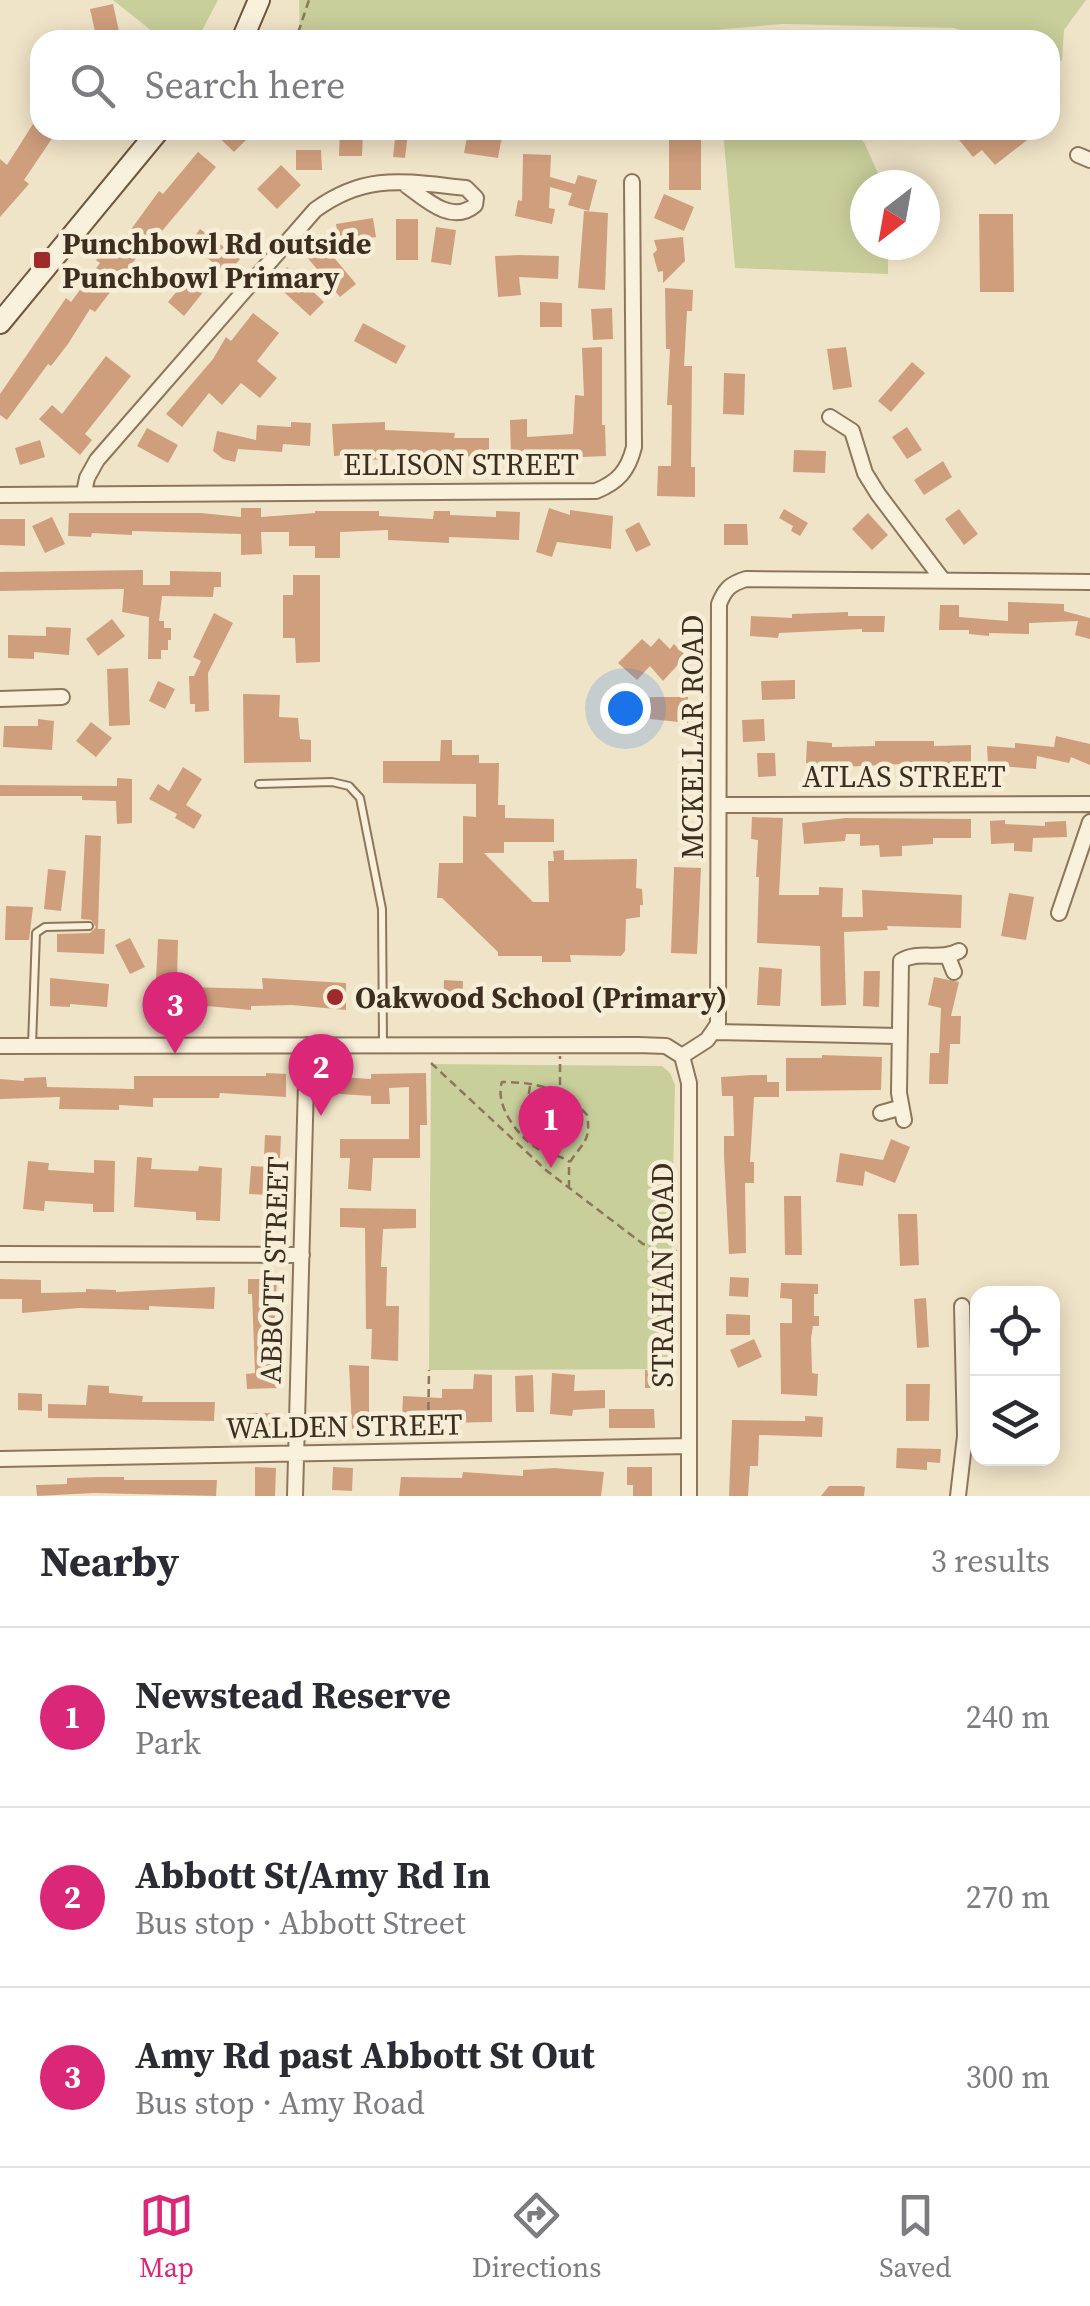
<!DOCTYPE html>
<meta charset="utf-8">
<style>
body{margin:0;font-family:"Source Serif 4",serif;background:#f7f7f7;color:#2b2b33}
.controls{position:absolute;right:30px;bottom:30px;display:grid;overflow:hidden;border-radius:20px;box-shadow:0 5px 25px #0003}
.controls button{width:90px;height:90px;display:grid;place-items:center;padding:0;border:0;border-bottom:2px solid #e1e1e2;background:#fff;color:#2b2b33;font:50px sans-serif}
.compass{position:absolute;left:850px;top:170px;width:90px;height:90px;border-radius:50%;background:#fff;box-shadow:0 5px 25px #0003;rotate:211deg}
.you{position:absolute;left:625px;top:708px;width:35px;height:35px;margin:-25px;border:8px solid #fff;border-radius:50%;background:#1a73e8;box-shadow:0 0 0 15px #1a73e833}
.badge{display:grid;place-items:center;width:65px;height:65px;border-radius:50%;background:#db2777;color:#fff;font-size:32px;font-weight:700}
.pin{position:absolute;translate:-50% -82px;filter:drop-shadow(0 2px 5px #0008)}
.pin::after{content:'';position:absolute;top:52px;width:35px;height:30px;background:inherit;clip-path:polygon(0 0,100% 0,50% 100%)}
.list{margin:0;padding:0;list-style:none}
h2{display:flex;justify-content:space-between;align-items:center;height:130px;margin:0;padding:0 40px;font-size:42px}
h2 small{font-size:32px;font-weight:400;color:#7c7c81}
.list li{display:grid;grid-template-columns:65px 1fr auto;gap:30px;align-items:center;box-sizing:border-box;height:180px;padding:0 40px;border-top:2px solid #e1e1e2}
.list b{display:block;font-size:38px;white-space:nowrap}
.list p{margin:0;font-size:32px;white-space:nowrap;color:#7c7c81}
.list em{font-size:32px;font-style:normal;color:#7c7c81}
.icon{flex:none;width:55px;height:55px;fill:none;stroke:currentColor;stroke-width:2;stroke-linecap:round;stroke-linejoin:round}
.map{position:relative;flex:none;width:1090px;height:1496px;overflow:hidden}
.search{position:absolute;background:#fff;box-shadow:0 5px 25px #0003;left:30px;right:30px;top:30px;height:110px;display:flex;align-items:center;gap:25px;box-sizing:border-box;padding:0 35px;border-radius:30px;color:#7c7c81;font-size:38px}
.sheet{height:670px;background:#fff}
nav{display:flex;justify-content:space-around;align-items:center;box-sizing:border-box;height:140px;border-top:2px solid #e1e1e2;background:#fff;font-size:28px;color:#7c7c81}
nav a{display:grid;justify-items:center;gap:5px}
nav .on{color:#db2777}
.map>svg:first-child{display:block}
.green{fill:#c9cf9b}
.building{fill:#cf9f7d}
.lines{fill:none;stroke-linecap:round;stroke-linejoin:round}
.lane-casing{stroke:#8d765c;stroke-width:10}
.street-casing{stroke:#8d765c;stroke-width:18}
.secondary-casing{stroke:#6f573f;stroke-width:24}
.path{stroke:#8d765c;stroke-width:2.5;stroke-dasharray:8 5;stroke-linecap:butt}
.lane{stroke:#faf1dc;stroke-width:6}
.street{stroke:#faf1dc;stroke-width:14}
.secondary{stroke:#faf1dc;stroke-width:20}
.poi-dot{fill:#9e2a2b;stroke:#f7eed8;stroke-width:4}
.labels{text-anchor:middle;dominant-baseline:central;stroke-width:9;stroke-linejoin:round;paint-order:stroke}
.poi-label{font-size:30px;font-weight:bold;fill:#3d2e20;stroke:#f7eed8;text-anchor:start}
.street-label{font-size:30px;fill:#3d2e20;stroke:#f7eed8}
</style>
<div class="map">
<svg width="1090" height="1496" viewBox="0 0 1090 1496">
<rect width="100%" height="100%" fill="#f0e4c8"/>
<path class="green" d="M113 0H218L197 40H163Z
M299 0H1086L1064 30 1062 61 1050 58V40H991L954 28 783 24 596 40H300Z
M723 130H854L865 144 883 185H865V245H888V274L735 268Z
M431 1064 662 1066 670 1073 675 1085 669 1369 429 1370Z"/>
<path class="building" d="M113 4 120 36 97 40 90 9Z
M33 124 53 137 24 180 29 184 0 217V159L7 165Z
M211 130H246L251 135 234 152Z
M340 130H363L362 156H339Z
M669 130H701V190H669Z
M951 130H1040L995 165 982 150 973 157Z
M396 131 408 132 405 158 393 157Z
M468 131 502 136 498 158 464 153Z
M296 150H321L322 170H296Z
M198 152 216 167 162 231 159 228 95 312 90 309 68 344 51 366 48 364 7 420 0 415V394L66 298 71 302 100 263 96 260 107 244 116 250 159 191 163 194Z
M523 154 551 155 550 177 575 184 578 175 597 180 589 211 568 205 572 193 550 187 549 208 555 209 552 224 515 216 518 200 522 201Z
M281 165 301 185 277 209 257 189Z
M664 194 694 207 684 231 654 218Z
M584 211 608 213 605 290 578 288Z
M979 214H1013L1014 292H980Z
M373 218 376 237 339 243 336 224Z
M396 219H418V260H396Z
M436 227 456 230 451 265 431 262Z
M200 229 240 259 228 274 189 244Z
M683 237 685 261 663 283V271L658 272 653 254 657 250 654 240Z
M322 243 356 284 340 297 306 256Z
M519 255 559 256 558 279 519 277 521 295 498 297 495 256Z
M287 267 324 302 310 316 273 282Z
M188 278 204 291 184 316 168 302Z
M665 288 693 290 692 311H687L684 366H692L691 467H695V497L657 496 658 466H671L672 405H667L670 349H666Z
M540 302 562 303V327H540Z
M612 308 613 339 593 340 591 309Z
M253 313 279 333 257 361 277 378 260 398 241 383 222 405 209 393 182 427 166 414 213 359 226 337 231 341Z
M363 323 406 346 396 364 354 341Z
M602 347V425H605L606 456 511 460 510 420 527 419V437L573 434 575 395 584 396 582 348Z
M846 347 852 387 833 390 827 349Z
M106 356 131 376 85 434 92 440 80 455 39 419 52 405 62 414Z
M912 362 925 373 891 412 878 401Z
M724 373 745 374 744 415 723 414Z
M291 422 311 423 310 446 283 444 282 452 238 449 235 462 223 459 213 451 217 431 256 440 257 425 291 427Z
M385 422V430L455 433 454 438H489V458L386 450V459L368 460V454L334 456 332 424Z
M907 427 922 450 907 459 892 437Z
M147 428 178 445 168 463 137 446Z
M40 440 45 457 20 465 15 448Z
M794 450 826 451 825 473 793 472Z
M943 461 952 477 924 495 914 480Z
M241 508H261V517L315 513V511H379V516L433 519 434 511H450V515L496 517V511L520 512 519 540 449 537V543L388 540V530L340 532V558H315V546H289V532H261L262 554 241 555V534L132 531V535L92 533 91 537 68 536 69 513H201L241 517Z
M549 508 570 515V510L613 516 611 549 557 542 552 557 536 552Z
M784 509 808 523 800 536 791 531 793 526 779 518Z
M959 509 978 534 964 545 945 519Z
M868 513 888 535 872 550 852 529Z
M52 517 65 544 45 553 32 526Z
M0 519H25V546L0 545Z
M639 522 651 545 636 552 625 530Z
M724 524H747L748 545H724Z
M143 570V585H170V571L221 572V587H214L213 597 162 596 159 621H164V628H171V640H168V650H161V659H148L149 617 122 612 124 589 0 591V572Z
M293 575H320V662L296 663 295 638H283V595H293Z
M1008 602 1064 604V611L1090 618V639L1075 635 1078 621 1029 623V634L989 633V636L969 634V630H939L940 605H959V617L1008 621Z
M848 612V616H885L884 632H862V629L779 633 778 638 750 636 751 616 792 618V614Z
M214 613 233 623 208 673 209 711 195 712V704H190L189 676H194L201 661 193 657Z
M112 619 125 636 98 656 86 639Z
M46 627 71 628 69 655 34 652V659L8 658V635L46 636Z
M659 638 670 649 674 644 686 656 663 681 650 666 637 680 618 663 642 639 651 647Z
M128 668 130 725 109 726 107 669Z
M795 680V699L762 700 761 681Z
M158 681 175 689 165 709 149 701Z
M243 694 280 695 279 717 298 718 300 739 311 740V762L244 763Z
M650 697H688V723L650 719Z
M38 719 54 721 52 750 3 747 4 726H38Z
M764 719 765 741 743 742 742 720Z
M91 722 112 738 96 757 76 741Z
M1056 736 1090 744V765L1071 757 1069 763 1037 756 1036 769 988 765 987 746 1015 748V743L1054 747Z
M441 740H452V755H479V763H499L498 805H505V818L554 819V842H504V853H484L533 902H549L548 861H554L553 851 564 850V860L637 859 636 888 642 889 643 905H640V917L626 919 625 951 621 956 570 955 571 962H542V956H498V952L442 898H437L439 863H463V816L476 817V784L383 783V761H440Z
M807 741 832 743V747L875 746V741H934V746L971 745V764L944 766V762L841 767 806 763Z
M757 753H775L776 776 758 777Z
M183 767 202 779 186 805 202 815 194 829 175 818 177 814 149 799 158 784 169 791Z
M117 778 132 779V823L117 824 116 801 82 800V796H0V785L117 786Z
M752 817 783 818 779 895H819V887L843 888 842 917H863L862 890 962 895 961 928 887 926 888 930 844 932 846 1005 821 1006 820 946 757 943 759 877H756L758 840 751 839Z
M846 818 971 819V838H933V844L902 846V856L880 857 879 845 860 846V834H846L845 841 804 844 802 823Z
M1005 820V824L1045 826V822L1066 821 1067 837 1033 838 1032 852 1014 851V843L991 844 990 821Z
M85 835 101 836 98 929H105L104 954 57 952V934L90 933 96 927 91 920 81 919Z
M674 867 701 868 697 954 671 953Z
M48 869 66 871 61 911 44 909Z
M1009 893 1034 897 1026 940 1001 936Z
M6 906 33 907 29 940H5Z
M130 938 145 967 130 974 115 945Z
M158 939 178 940 177 981 156 980Z
M759 967 782 969 780 1006 757 1005Z
M864 971H880L879 1007 863 1006Z
M934 977 959 982 951 1016H961L960 1044H950L948 1084H929L930 1053H939L941 1008 928 1005Z
M50 978 109 984 107 1007 70 1004V1007L50 1006Z
M262 978 346 983V1010L292 1005 251 1006V1010L185 1004 186 987 263 989Z
M444 980 463 981 462 1008 443 1007Z
M822 1055 882 1057 881 1090 786 1091V1058H822Z
M266 1073 286 1074V1097L220 1093 219 1098H153V1107L119 1105V1110L59 1109 60 1097 0 1099V1079L24 1081V1078L46 1077 47 1087 134 1089V1076H266Z
M426 1073 427 1125H420V1158H373L371 1191 348 1189 350 1158H340V1139H409V1087L389 1088 390 1104H371V1096L340 1094 341 1077 371 1079V1074Z
M752 1075H767V1082H779V1097H754L750 1162H754V1183H745L746 1253 729 1254 724 1156V1136H734L733 1096H722L721 1077Z
M265 1135 281 1136 280 1158 264 1157Z
M891 1139 910 1147 895 1183 865 1171 863 1186 836 1182 840 1153 883 1160Z
M137 1157 152 1158 151 1169 198 1171 199 1166 222 1168 220 1221 196 1220V1212L134 1207Z
M94 1160 115 1161 114 1212H93V1204L45 1201 44 1211 23 1209 28 1161 49 1163 48 1170 94 1173Z
M251 1166 272 1167 270 1195 249 1194Z
M784 1196H801L802 1255H785Z
M340 1208 416 1209V1228L383 1229 381 1267H387L386 1306H399L398 1361 371 1359 372 1329H366L365 1228 340 1227Z
M898 1214H917L919 1265 900 1266Z
M730 1277 749 1278 748 1297 729 1296Z
M0 1279 41 1280V1293L86 1292V1289L116 1290V1292L215 1287 214 1309 149 1306V1310L79 1308 22 1313V1299H0Z
M248 1279H277L274 1337V1373H278L279 1388 247 1389 246 1374 255 1373 252 1294H248Z
M781 1283 818 1284V1294H814V1316H819V1326H813L811 1338 812 1373 818 1374 817 1396 781 1394 780 1323H792V1299L780 1298Z
M926 1298 929 1347 917 1348 914 1299Z
M726 1314 750 1315V1335H726Z
M754 1339 762 1357 738 1368 730 1350Z
M349 1365 369 1366V1428L352 1429Z
M645 1370H664V1388H645Z
M552 1373 575 1375 574 1391 605 1390V1408L573 1410 572 1416 550 1414Z
M474 1374 492 1375V1422L442 1423V1419L402 1417 403 1396 442 1398V1389H473Z
M533 1375 534 1412H516L515 1376Z
M906 1384H930L929 1421H906Z
M88 1385 109 1386V1393L143 1396 142 1402H215L214 1421 48 1418V1404L86 1405Z
M18 1393 42 1394V1411L18 1410Z
M609 1409H654L655 1428H609Z
M247 1413H278L277 1428 247 1427Z
M805 1416 823 1417 822 1437 759 1435 758 1466H750L748 1496H729L732 1420 805 1421Z
M897 1448 941 1449 940 1463 927 1462V1470L896 1468Z
M255 1467 276 1468 275 1496H255Z
M333 1467 353 1468 352 1491 332 1490Z
M627 1467H652V1496H633V1485H627Z
M554 1468 604 1472 601 1496H399L401 1477 462 1478 463 1472 523 1476V1470Z
M99 1477H124V1480H217L216 1496 94 1493 37 1496 36 1485 67 1484V1478Z
M829 1486H861L865 1487 864 1496H821Z"/>
<g class="lines">
<g class="lane-casing">
<path id="lane" d="M259 784 332 782 349 786 360 798 382 909 383 1043
M32 1045 36 933 45 927 89 926"/>
</g>
<g class="street-casing">
<path id="street" d="M1078 155 1090 160
M830 417 852 431 865 473 878 494 942 579
M84 493 87 478 97 460 315 210C367 172 406 182 466 188L476 198 475 205C452 225 425 199 406 185
M0 495 596 491C618 482 628 471 634 447L632 182
M0 699 62 697
M719 805 1090 804
M1059 913 1090 822
M948 957 954 972
M715 1032 898 1036
M0 1046 638 1045 666 1046 682 1056
M682 1056 707 1040 718 1024 719 604C725 589 730 584 746 579L1090 582
M682 1056 689 1083V1496
M881 1113 899 1108
M904 1120 899 1093 901 961C918 950 940 961 959 951
M0 1254 302 1255
M0 1459 689 1446
M295 1496 307 1045
M958 1496 965 1436 962 1306"/>
</g>
<g class="secondary-casing">
<path id="secondary" d="M242 40 259 0
M0 323 159 130"/>
</g>
<path class="path" d="M287 40 299 30 309 0
M431 1063 547 1171 643 1244 658 1250 677 1251
M530 1086 528 1100 534 1117 553 1109 560 1090V1056
M569 1188V1164C580 1144 592 1143 587 1115 564 1088 535 1082 502 1082 494 1106 519 1138 540 1150 550 1156 561 1155 570 1162
M428 1436 429 1370"/>
<use href="#lane" class="lane"/>
<use href="#street" class="street"/>
<use href="#secondary" class="secondary"/>
</g>
<g class="poi-dot">
<rect x="32" y="250" width="20" height="20" rx="5"/>
<circle cx="335" cy="997" r="10"/>
</g>
<g class="labels">
<g class="poi-label">
<text x="62" y="243">Punchbowl Rd outside<tspan x="62" dy="34">Punchbowl Primary</tspan></text>
<text x="355" y="997">Oakwood School (Primary)</text>
</g>
<g class="street-label">
<text x="461" y="464">ELLISON STREET</text>
<text transform="translate(692 737) rotate(-90)">MCKELLAR ROAD</text>
<text x="904" y="776">ATLAS STREET</text>
<text transform="translate(274 1270) rotate(-88)">ABBOTT STREET</text>
<text transform="translate(662 1275) rotate(-90)">STRAHAN ROAD</text>
<text transform="translate(344 1426) rotate(-1)">WALDEN STREET</text>
</g>
</g>
</svg>
<div class="controls">
<button><svg class="icon" aria-label="locate" viewBox="0 0 24 24"><circle cx="12" cy="12" r="6"/><path d="M12 2v4M12 18v4M2 12h4M18 12h4"/></svg></button>
<button><svg class="icon" aria-label="layers" viewBox="0 0 24 24"><path d="M12 4l9 5-9 5-9-5zM3 14l9 5 9-5"/></svg></button>
</div>
<svg class="compass" viewBox="-18 -18 36 36"><path d="M0-13l5 13h-10z" fill="#e53935"/><path d="M0 13l5-13h-10z" fill="#7c7c81"/></svg>
<div class="you"></div>
<div class="pin badge" style="left:551px;top:1168px">1</div>
<div class="pin badge" style="left:321px;top:1116px">2</div>
<div class="pin badge" style="left:175px;top:1054px">3</div>
<div class="search"><svg class="icon" aria-label="search" viewBox="0 0 24 24"><circle cx="10" cy="10" r="6"/><path d="M15 15l6 6"/></svg>Search here</div>
</div>
<section class="sheet">
<h2>Nearby<small>3 results</small></h2>
<ul class="list">
<li><span class="badge">1</span><div><b>Newstead Reserve</b><p>Park</p></div><em>240 m</em></li>
<li><span class="badge">2</span><div><b>Abbott St/Amy Rd In</b><p>Bus stop · Abbott Street</p></div><em>270 m</em></li>
<li><span class="badge">3</span><div><b>Amy Rd past Abbott St Out</b><p>Bus stop · Amy Road</p></div><em>300 m</em></li>
</ul>
</section>
<nav>
<a class="on"><svg class="icon" aria-label="map" viewBox="0 0 24 24"><path d="M3 6l6-2 6 2 6-2v14l-6 2-6-2-6 2zM9 4v14M15 6v14"/></svg>Map</a>
<a><svg class="icon" aria-label="directions" viewBox="0 0 24 24"><path d="M12 3l9 9-9 9-9-9zM9 14v-3h6M13 9l2 2-2 2"/></svg>Directions</a>
<a><svg class="icon" aria-label="saved" viewBox="0 0 24 24"><path d="M7 4h10v16l-5-4-5 4z"/></svg>Saved</a>
</nav>
